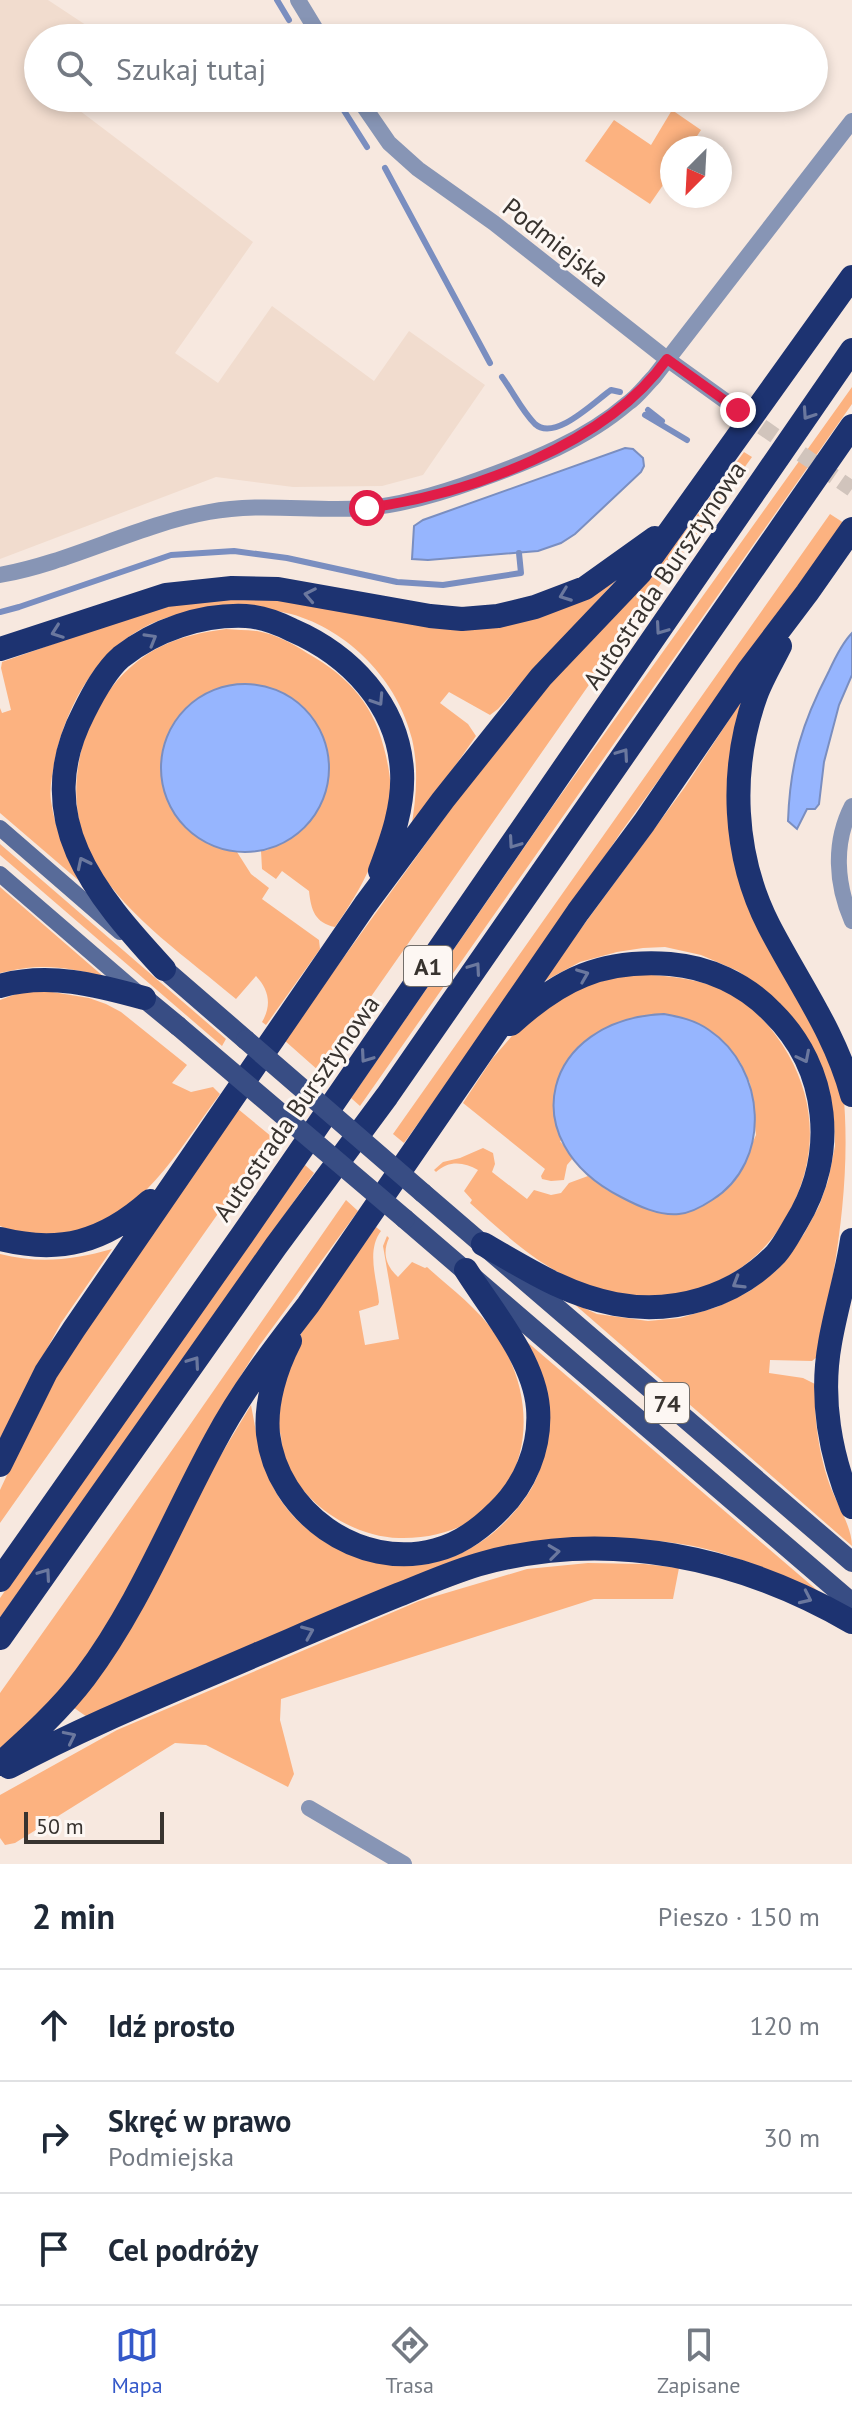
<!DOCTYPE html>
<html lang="pl">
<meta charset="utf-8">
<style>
body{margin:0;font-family:"PT Sans",sans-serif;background:#f2f2f3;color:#1f2937}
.compass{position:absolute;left:660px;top:136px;width:72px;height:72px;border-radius:50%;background:#fff;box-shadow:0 4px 12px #0003;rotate:204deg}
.scale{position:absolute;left:24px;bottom:20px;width:140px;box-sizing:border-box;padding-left:8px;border:4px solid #38332f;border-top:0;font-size:22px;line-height:28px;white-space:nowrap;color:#38332f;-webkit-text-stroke:6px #fdf7f3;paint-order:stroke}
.stop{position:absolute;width:24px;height:24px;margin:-18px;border:6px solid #e11d48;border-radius:50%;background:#fff}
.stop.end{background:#e11d48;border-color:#fff;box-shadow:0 2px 8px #0008}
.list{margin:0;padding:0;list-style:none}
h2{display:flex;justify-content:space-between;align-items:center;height:104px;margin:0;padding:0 32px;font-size:34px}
h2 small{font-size:26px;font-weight:400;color:#747a83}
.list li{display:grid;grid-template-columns:52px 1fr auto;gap:24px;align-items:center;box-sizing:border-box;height:112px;padding:0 32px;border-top:2px solid #e0e1e3}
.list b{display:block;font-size:30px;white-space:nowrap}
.list p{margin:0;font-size:26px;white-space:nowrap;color:#747a83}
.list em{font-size:26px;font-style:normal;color:#747a83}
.icon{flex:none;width:44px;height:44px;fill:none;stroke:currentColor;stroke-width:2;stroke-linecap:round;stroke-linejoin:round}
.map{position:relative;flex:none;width:852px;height:1864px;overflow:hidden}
.search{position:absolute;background:#fff;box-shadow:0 4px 12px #0003;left:24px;right:24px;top:24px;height:88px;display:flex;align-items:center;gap:20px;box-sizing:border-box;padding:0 28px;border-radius:44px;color:#747a83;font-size:30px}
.sheet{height:440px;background:#fff}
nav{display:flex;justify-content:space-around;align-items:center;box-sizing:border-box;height:112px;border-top:2px solid #e0e1e3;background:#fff;font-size:22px;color:#747a83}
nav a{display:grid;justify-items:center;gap:4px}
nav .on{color:#3458c9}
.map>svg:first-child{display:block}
.built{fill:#f1dcce}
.green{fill:#fcb280}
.water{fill:#96b5fe;stroke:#7a8ec0;stroke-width:2}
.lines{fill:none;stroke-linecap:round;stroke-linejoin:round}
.stream{stroke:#7a8ec0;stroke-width:6}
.street-tunnel{stroke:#d1c4bc;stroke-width:16;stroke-dasharray:16 8;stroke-linecap:butt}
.street{stroke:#8795b5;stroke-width:16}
.secondary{stroke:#586b99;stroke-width:16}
.primary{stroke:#384d84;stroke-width:20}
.highway{stroke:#1d3371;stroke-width:24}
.primary-bridge{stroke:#384d84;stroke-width:20}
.oneway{stroke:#6b789e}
.route{stroke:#e11d48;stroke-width:10}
.labels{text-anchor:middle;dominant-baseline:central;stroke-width:6;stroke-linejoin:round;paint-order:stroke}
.shield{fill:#fdf7f3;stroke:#736e6a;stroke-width:2}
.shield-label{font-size:24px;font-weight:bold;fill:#38332f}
.street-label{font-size:26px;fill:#38332f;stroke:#fdf7f3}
</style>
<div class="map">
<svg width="852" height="1864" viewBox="0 0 852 1864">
<rect width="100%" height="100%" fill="#f7e8df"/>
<path class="built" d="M0 0H48L104 37 38 38V98H63L253 242 175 353 218 383 272 306 374 381 409 331 485 385 423 475 382 486 293 487 216 477 0 559Z"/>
<path class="green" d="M672 110 701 130 689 148H672V172L650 204 585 161 614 120 651 145Z
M852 387V404L360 1106 351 1098 550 810Z
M744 452 752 457 614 649 319 1071 284 1040 448 813 499 737 673 547Z
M830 514 844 523 621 832 549 941 404 1143 393 1134Z
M620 576 498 709 490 715 449 692 440 703 468 724 476 736 411 829C416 800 419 769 412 739 398 681 349 630 291 614 270 609 247 609 225 610 203 612 181 612 160 620 102 642 67 701 55 759 53 772 49 787 51 801 55 832 69 857 84 885L0 813V708L2 713 11 710 1 668 2 662 170 603 253 596 451 626Z
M226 629C236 630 247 630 257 631 275 634 292 643 307 653 351 678 375 706 386 756 389 770 392 785 390 799 384 846 362 889 335 927 315 923 311 910 309 891L282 871 276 879 262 869 261 851 268 850 322 734C302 701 285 690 246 684L162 779C170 810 175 819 202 836 214 845 223 849 237 852L251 874 269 888 262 899 319 940 320 949 266 1025 262 1022C272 1005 269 990 256 976L236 999C190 960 127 917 96 865 52 793 85 683 162 646 183 636 204 632 226 629Z
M742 700 728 810 843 1088C852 1180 836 1268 817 1357L812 1361 770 1360 769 1373 803 1378 815 1384C814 1417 818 1449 828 1480 834 1500 852 1525 852 1546L573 1303 597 1314 648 1321 680 1318 717 1307 750 1291 777 1270 804 1234 819 1206 828 1181 835 1146 834 1121 830 1097 764 990 738 971 701 955 665 947 643 948 617 952 580 962 541 983 685 787Z
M0 844 226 1039 222 1046 0 855Z
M0 887 104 977C66 966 39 963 0 973Z
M629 974C661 975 689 977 719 988 748 1000 773 1027 788 1054 813 1098 817 1146 798 1193 760 1288 663 1319 572 1279 534 1262 501 1231 470 1203L472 1200 464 1191 478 1170C464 1162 449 1160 436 1172L434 1170 443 1162 460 1158 483 1148 493 1153 495 1164 492 1172 527 1199 534 1190 551 1195 561 1193 569 1183 588 1176 607 1190 652 1211 679 1214 701 1207 721 1194 737 1178 756 1135 750 1083 740 1062 560 1141 573 1158 567 1165 564 1180 551 1181 542 1179 541 1176 545 1169 463 1103 492 1059 525 1021 569 990Z
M40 990 89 998 106 1004 121 1012 187 1065 172 1083 191 1092 213 1087 220 1094C175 1154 130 1241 42 1234 27 1232 14 1232 0 1226V1000L16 994Z
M238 1109 272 1137 0 1523V1490L29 1428 63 1364Z
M305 1165 314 1173 0 1618V1598Z
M346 1200 358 1211 259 1346 226 1400 134 1580 89 1654 52 1701 0 1749V1693L187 1429Z
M376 1227 381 1231C366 1251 377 1279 379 1302L378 1305 359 1311 365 1345 399 1339 383 1246 387 1236 389 1238C382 1253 386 1266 398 1277L412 1262 425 1268 427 1267C450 1288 478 1308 496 1335 556 1424 516 1541 399 1538 353 1537 302 1504 285 1460 282 1453 282 1444 281 1436 280 1431 277 1424 277 1418 278 1408 290 1357 294 1347 301 1331 314 1316 324 1301 341 1276 358 1251 376 1227Z
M112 1249 61 1323 37 1367 0 1447V1254C39 1264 74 1260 112 1249Z
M519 1335 825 1597C775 1572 723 1548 667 1542 636 1539 605 1541 574 1541L90 1719 70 1705 251 1405C258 1441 261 1470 282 1502 295 1521 313 1535 332 1546 393 1580 461 1569 509 1518 521 1505 537 1485 540 1466 542 1456 537 1441 535 1431 530 1399 525 1367 519 1335Z
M588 1563 644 1564 679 1568 673 1599H594L281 1699 280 1720 294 1774 288 1787 206 1745 175 1743 15 1843 5 1845 0 1838V1795L117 1730 419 1601 527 1569Z"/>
<path class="water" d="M625 448 633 449 643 458 644 466 641 472 575 534 561 543 538 551 428 560 412 559 414 526 423 520Z
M852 633V675L839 705 824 762 819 804 815 809H807L797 829 788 821C790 762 802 723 829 671 835 658 842 643 852 633Z
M161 768a84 84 0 1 1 168 0a84 84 0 1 1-168 0Z
M664 1014C680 1017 695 1020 709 1030 766 1068 773 1162 712 1200 703 1206 690 1213 679 1214 659 1216 638 1206 621 1197 511 1141 543 1019 664 1014Z"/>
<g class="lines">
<path class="stream" d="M277 0 289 20
M336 98 367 147
M385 168 490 363
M502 377C513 392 522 411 535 424 555 442 595 401 611 390L620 392
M648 410 662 421
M645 415 687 440
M0 612 19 607 171 555 234 551 287 558 397 582 443 585 521 573 519 553"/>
<path class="street-tunnel" d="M742 413 852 489"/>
<path class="street" d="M298 0 321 38
M358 98 389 143 418 169 494 223 667 359 738 410
M0 575C72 562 137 525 209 512 261 502 314 512 366 508 404 505 442 493 478 480 531 461 585 440 628 403 638 396 645 386 654 377L852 121
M852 806C833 843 836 884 852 921
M309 1808 404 1864"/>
<path class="secondary" d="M0 828 120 932
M0 874 138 993"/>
<path class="primary" d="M164 969 246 1040
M144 998 178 1026
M423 1193 852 1562
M405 1219 852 1603"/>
<path class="highway" d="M780 646C772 662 762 679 756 695 729 770 733 856 769 926 799 984 835 1032 852 1095
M0 649 166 595 232 588 278 589 430 616 462 619 498 616 535 607 585 588 655 538
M164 969C95 894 29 818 84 712 93 694 105 671 121 657 155 630 202 614 246 616 262 617 278 623 292 630 350 655 398 705 402 771 404 806 392 839 380 871
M0 986C48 972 97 985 144 998
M0 1239C60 1254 104 1242 150 1201
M852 1240C847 1274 836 1308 830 1343 820 1398 830 1456 852 1507
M483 1244C525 1268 566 1295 615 1304 673 1315 735 1297 776 1254 784 1245 790 1233 796 1223 838 1155 830 1069 772 1012 745 984 708 967 670 964 602 959 560 979 511 1024
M290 1341C276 1368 265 1403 268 1434 277 1512 359 1571 436 1550 460 1544 480 1529 497 1512 525 1486 541 1447 538 1408 534 1359 491 1310 466 1270
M0 1465 46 1372 74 1329 365 905 443 800 541 677 640 573 852 277
M0 1580 243 1234 852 350
M0 1638 276 1246 387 1096 852 426
M0 1764C30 1737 61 1709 85 1677 139 1605 172 1520 215 1441 241 1392 274 1349 308 1305L578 912 644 823 748 671 807 593 852 529
M9 1767C89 1724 175 1690 258 1654 305 1634 351 1614 398 1595 426 1584 454 1571 484 1563 610 1529 740 1557 852 1622"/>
<path class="primary-bridge" d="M178 1026 405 1219
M246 1040 423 1193"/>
</g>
<defs><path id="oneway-chevron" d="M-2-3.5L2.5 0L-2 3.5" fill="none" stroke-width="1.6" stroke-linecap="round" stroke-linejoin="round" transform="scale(2)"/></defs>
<g class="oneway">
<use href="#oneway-chevron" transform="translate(808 414) rotate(124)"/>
<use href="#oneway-chevron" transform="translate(310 595) rotate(-169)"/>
<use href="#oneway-chevron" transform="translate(565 595) rotate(159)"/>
<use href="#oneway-chevron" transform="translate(661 629) rotate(125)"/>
<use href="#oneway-chevron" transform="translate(57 632) rotate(160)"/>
<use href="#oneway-chevron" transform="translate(151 639) rotate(-30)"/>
<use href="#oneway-chevron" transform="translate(378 700) rotate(57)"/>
<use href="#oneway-chevron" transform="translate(623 754) rotate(-55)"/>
<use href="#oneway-chevron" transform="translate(514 843) rotate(125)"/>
<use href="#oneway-chevron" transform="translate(83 863) rotate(-116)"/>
<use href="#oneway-chevron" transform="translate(475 968) rotate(-55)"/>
<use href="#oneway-chevron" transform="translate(583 975) rotate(-22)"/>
<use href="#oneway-chevron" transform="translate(366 1057) rotate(125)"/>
<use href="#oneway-chevron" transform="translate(804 1057) rotate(63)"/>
<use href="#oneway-chevron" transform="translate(738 1283) rotate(149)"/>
<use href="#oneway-chevron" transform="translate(194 1362) rotate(-55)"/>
<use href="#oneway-chevron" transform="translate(554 1552) rotate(-7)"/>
<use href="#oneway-chevron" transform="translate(45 1574) rotate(-55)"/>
<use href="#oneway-chevron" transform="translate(806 1598) rotate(25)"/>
<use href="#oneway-chevron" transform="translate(308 1632) rotate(-23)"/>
<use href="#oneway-chevron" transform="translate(70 1737) rotate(-26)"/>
</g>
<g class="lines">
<path class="route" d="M367 508C469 494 606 445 667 359L738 410"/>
</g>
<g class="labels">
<g class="shield">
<rect x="404" y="946" width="48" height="40" rx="6"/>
<rect x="645" y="1383" width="44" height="40" rx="6"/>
</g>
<g class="shield-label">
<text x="428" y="966">A1</text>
<text x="667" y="1403">74</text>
</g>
<g class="street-label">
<text transform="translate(556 242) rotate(38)">Podmiejska</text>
<text transform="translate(664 575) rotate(-56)">Autostrada Bursztynowa</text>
<text transform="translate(296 1108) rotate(-55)">Autostrada Bursztynowa</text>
</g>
</g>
</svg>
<svg class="compass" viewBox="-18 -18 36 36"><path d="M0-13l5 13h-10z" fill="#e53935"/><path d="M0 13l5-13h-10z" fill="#747a83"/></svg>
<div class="scale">50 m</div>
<div class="stop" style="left:367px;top:508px"></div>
<div class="stop end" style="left:738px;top:410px"></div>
<div class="search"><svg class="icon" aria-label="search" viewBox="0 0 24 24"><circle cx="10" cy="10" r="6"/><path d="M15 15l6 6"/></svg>Szukaj tutaj</div>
</div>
<section class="sheet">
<h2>2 min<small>Pieszo · 150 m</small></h2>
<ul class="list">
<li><svg class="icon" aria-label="ahead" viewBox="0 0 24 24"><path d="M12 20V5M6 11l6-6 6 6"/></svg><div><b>Idź prosto</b></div><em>120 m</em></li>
<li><svg class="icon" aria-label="right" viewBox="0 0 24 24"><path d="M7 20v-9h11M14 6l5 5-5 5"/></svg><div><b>Skręć w prawo</b><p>Podmiejska</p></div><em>30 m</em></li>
<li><svg class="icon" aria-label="arrive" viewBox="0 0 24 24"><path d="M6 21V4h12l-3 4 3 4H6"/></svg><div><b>Cel podróży</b></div></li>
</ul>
</section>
<nav>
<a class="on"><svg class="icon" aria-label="map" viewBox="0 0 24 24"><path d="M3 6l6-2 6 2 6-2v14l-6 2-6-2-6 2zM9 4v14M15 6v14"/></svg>Mapa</a>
<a><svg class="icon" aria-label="directions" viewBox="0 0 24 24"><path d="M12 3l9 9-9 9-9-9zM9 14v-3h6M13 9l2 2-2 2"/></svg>Trasa</a>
<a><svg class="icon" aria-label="saved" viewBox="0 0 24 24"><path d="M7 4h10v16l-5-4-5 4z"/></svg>Zapisane</a>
</nav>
